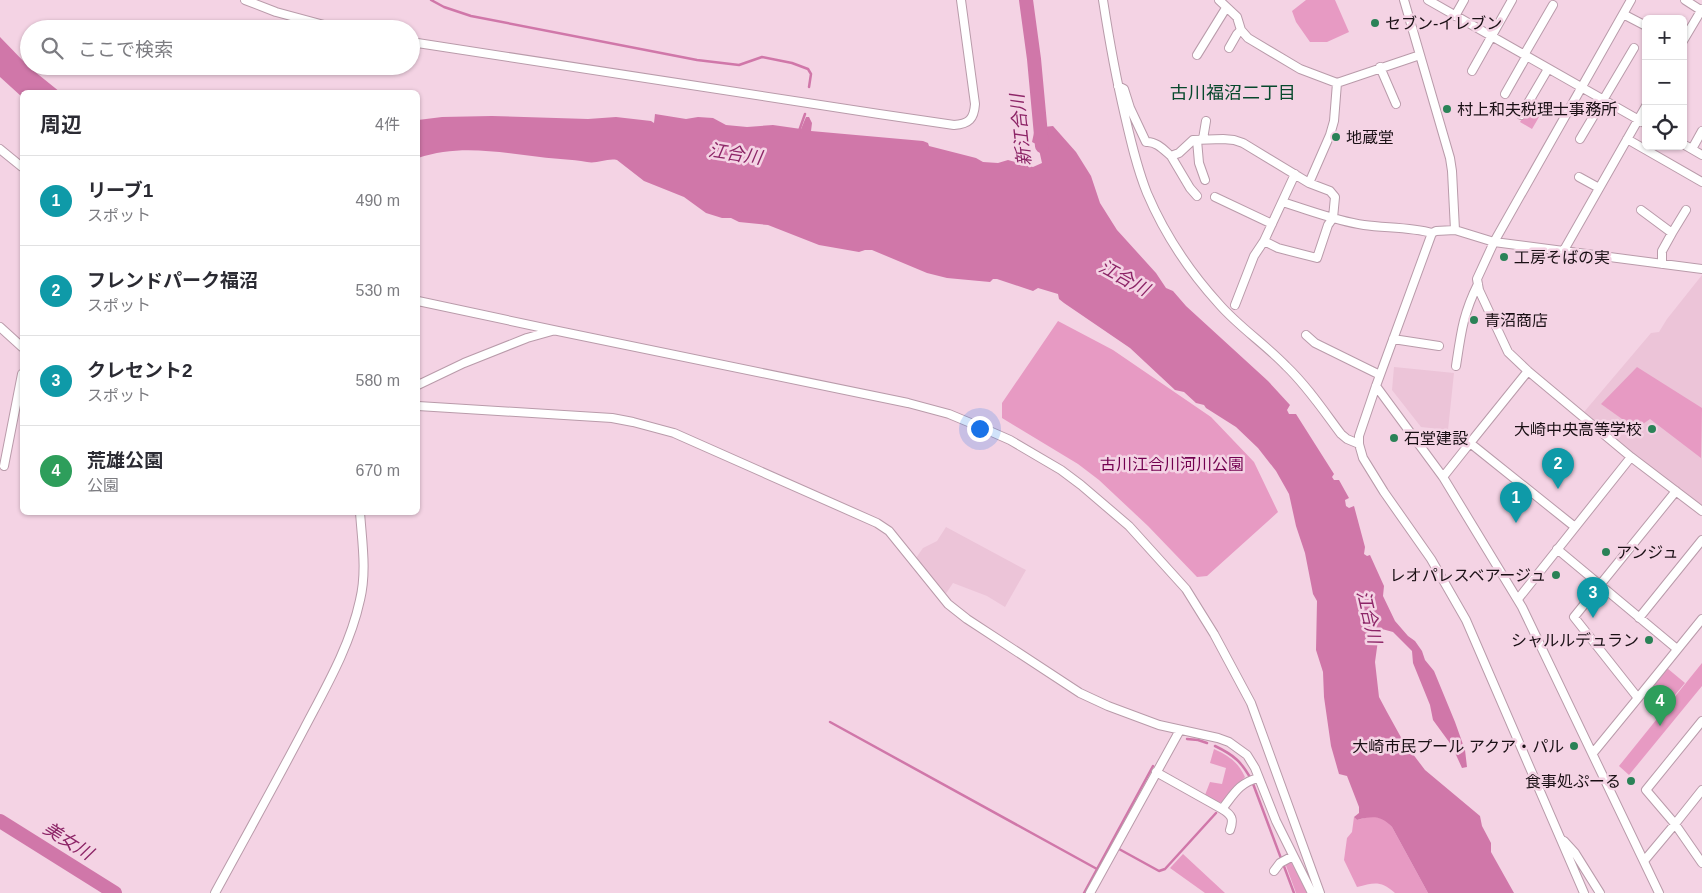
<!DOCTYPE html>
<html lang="ja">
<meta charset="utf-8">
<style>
body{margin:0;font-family:Helvetica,"Noto Sans JP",sans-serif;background:#f7f7f7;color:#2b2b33}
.controls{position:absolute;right:15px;top:15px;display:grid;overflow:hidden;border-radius:8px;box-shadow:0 1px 4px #0004}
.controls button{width:45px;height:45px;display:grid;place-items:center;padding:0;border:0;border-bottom:1px solid #e1e1e2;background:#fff;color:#2b2b33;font:25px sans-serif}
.you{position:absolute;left:979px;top:428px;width:18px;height:18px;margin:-12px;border:4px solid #fff;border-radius:50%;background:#1a73e8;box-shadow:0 0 0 8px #1a73e833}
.badge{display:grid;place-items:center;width:32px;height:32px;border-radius:50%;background:#2a8257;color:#fff;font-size:16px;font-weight:700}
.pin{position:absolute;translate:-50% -41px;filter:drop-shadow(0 1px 2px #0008)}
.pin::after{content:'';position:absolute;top:26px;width:18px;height:15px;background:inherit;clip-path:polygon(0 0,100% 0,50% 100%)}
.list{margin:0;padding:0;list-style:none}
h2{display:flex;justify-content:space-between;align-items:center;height:65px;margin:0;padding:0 20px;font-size:21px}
h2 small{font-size:16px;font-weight:400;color:#7c7c81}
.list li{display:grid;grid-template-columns:32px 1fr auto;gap:15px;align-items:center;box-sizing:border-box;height:90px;padding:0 20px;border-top:1px solid #e1e1e2}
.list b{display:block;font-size:19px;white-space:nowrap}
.list p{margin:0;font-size:16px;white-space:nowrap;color:#7c7c81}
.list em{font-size:16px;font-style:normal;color:#7c7c81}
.icon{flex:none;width:28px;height:28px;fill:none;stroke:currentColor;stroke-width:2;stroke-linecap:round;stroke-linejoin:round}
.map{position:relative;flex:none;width:1702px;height:893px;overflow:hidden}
.search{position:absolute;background:#fff;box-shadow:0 1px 4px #0004;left:20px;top:20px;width:400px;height:55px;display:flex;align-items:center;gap:12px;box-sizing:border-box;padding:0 18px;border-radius:28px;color:#7c7c81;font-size:19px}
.panel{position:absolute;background:#fff;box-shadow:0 1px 4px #0004;left:20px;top:90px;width:400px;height:425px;border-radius:8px}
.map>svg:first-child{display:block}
.built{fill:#ecc4d8}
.green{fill:#e79ac3}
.water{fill:#d077a9}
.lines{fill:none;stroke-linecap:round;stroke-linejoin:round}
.stream{stroke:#d077a9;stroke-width:2.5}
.river{stroke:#d077a9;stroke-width:14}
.minor-casing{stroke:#b99baa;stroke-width:10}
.minor{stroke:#fff;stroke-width:8}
.poi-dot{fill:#2a8257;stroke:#f4d3e4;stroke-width:2}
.labels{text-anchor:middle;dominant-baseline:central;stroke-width:5;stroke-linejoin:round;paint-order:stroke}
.poi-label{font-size:16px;fill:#1a1015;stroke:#f4d3e4;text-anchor:start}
.park-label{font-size:16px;fill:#72004f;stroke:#f4d3e4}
.neighbourhood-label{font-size:18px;fill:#06482c;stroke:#f4d3e4}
.water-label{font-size:18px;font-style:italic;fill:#8d2567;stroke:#f4d3e4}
</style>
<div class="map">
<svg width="1702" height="893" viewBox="0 0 1702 893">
<rect width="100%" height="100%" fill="#f4d3e4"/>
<path class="built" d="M1702 275V505L1621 445 1584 412 1651 333 1659 332 1667 319Z
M1394 367 1454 373 1448 430 1421 427 1392 390Z
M946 527 1026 570 1005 607 987 596 953 583 945 595 927 575 916 558 923 548 937 541Z"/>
<path class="green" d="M1306 0H1335L1349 32 1327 42H1310L1296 22 1292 11Z
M1534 98 1546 105 1532 129 1520 122Z
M1058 321 1113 350 1211 417 1254 462 1278 512 1207 576 1197 577 1148 526 1099 480 1078 464 1002 418V403Z
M1637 367 1702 408 1701 458 1650 419 1636 429 1601 404Z
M1702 663V686L1629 775 1619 766Z
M1667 668 1685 683 1660 713 1643 698Z
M1214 749C1229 756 1238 762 1245 777L1223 802H1218L1205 795 1210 782 1222 784 1226 768 1210 763Z
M1372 816 1385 819 1392 827 1428 893H1395C1380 880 1374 883 1357 887L1344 860 1347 838 1352 832 1354 817 1357 820Z
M1183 854 1225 893H1205L1170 868Z
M1290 860 1307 893H1296L1285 863Z"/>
<path class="water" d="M0 37 29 67 60 92H22V97L0 77Z
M655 114 686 119 698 117 713 118 726 125 747 127 773 125 801 129 806 117H809L812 123 811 131 923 141 928 143 929 146 976 158 983 162 998 163 1008 160 1033 167 1042 163 1038 145 1032 142 1035 128 1053 126 1076 152 1091 176 1100 203 1117 230 1156 273 1166 288 1173 291 1186 306 1268 381 1290 405 1287 410 1289 414H1296L1334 474 1332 477 1334 480H1339L1349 498 1345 500 1346 506 1349 508 1354 506 1365 547 1364 554 1367 556 1370 555 1384 586 1383 596 1395 621 1408 636 1415 641 1422 651 1425 660 1434 671 1455 722 1465 750 1467 767 1462 768 1452 746 1433 720 1430 705 1413 663 1412 651 1393 632 1382 629 1379 633 1375 662 1379 697 1387 712 1403 741 1425 770 1480 816 1482 826 1491 843V852L1514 893H1428L1392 827C1381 815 1372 816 1357 820L1354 817 1359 813V807L1347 776 1339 774 1331 746 1324 697 1323 672 1316 650 1317 601 1313 594 1305 553 1296 526 1289 494 1276 471 1258 448 1236 427 1206 408 1204 405 1196 403 1184 392 1175 390 1130 348 1064 303 1059 299 1058 294 1038 288 1033 291 997 279H993L990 282 947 278 927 273 872 250H865L859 252 819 245 768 225 739 222 731 218H722L706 213 684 197 644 181 617 160C607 158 597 164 587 162 571 159 556 159 540 157 499 152 458 144 418 158V120L442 117 492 116 588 119 616 117 651 121 654 123Z"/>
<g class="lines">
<path class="stream" d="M431 0 444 7 471 16 697 60 739 65 762 57 792 63 808 69 811 74 809 87
M799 131 805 114
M830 722 1097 869
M1187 739 1198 740 1207 743
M1215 746C1234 755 1242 762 1252 781L1294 893
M1119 849 1159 871 1165 869 1216 813
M1084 893 1153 766"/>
<path class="river" d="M1026 0 1034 59 1042 146
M0 821 115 893"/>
<g class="minor-casing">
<path id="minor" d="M245 0 276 12 339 29
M1103 0C1109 39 1116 78 1125 116 1131 142 1137 168 1147 193 1164 233 1189 271 1219 304 1239 327 1265 344 1286 366 1307 386 1323 410 1341 434L1347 439 1359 444
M1219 0 1237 17 1241 30 1248 38 1300 69 1337 83 1420 55
M1404 0 1450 158 1452 171 1455 230
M1428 0 1646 124
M1685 0 1702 11
M1623 14 1646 26
M1455 16 1464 0
M1683 41 1702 9
M411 42 879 114 954 125C969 124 974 119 975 104L961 0
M1229 48 1237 34 1241 30
M1197 55 1226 8
M1524 55 1553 5
M1380 67 1396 104
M1472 71 1512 0
M1118 86 1124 89 1130 108 1146 142C1156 141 1164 150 1171 156L1179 153 1193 140 1223 139 1234 140 1243 143 1309 183 1330 191 1335 197 1333 218 1328 225 1317 258 1278 248 1264 241 1254 256 1235 305
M1505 94 1526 57
M1521 115 1548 69
M1203 139 1206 121
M1580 139 1634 48
M1627 139 1702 182
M1197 140 1199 163 1205 180
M1683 144 1702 155
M0 149 22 167
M1692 149 1702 131
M1171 156 1190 188 1197 196
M1579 177 1599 188
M1309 183 1330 135 1334 121 1337 83
M1215 197 1272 224
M1282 202C1309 210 1336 221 1364 225 1386 228 1411 227 1432 233
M1641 210 1672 233 1662 251V264
M1672 233 1686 210
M1264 241 1295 174
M1564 250 1646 106
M418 301 558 331 908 403 949 414 985 429 1010 440 1061 470 1081 485 1129 526 1186 589 1214 634 1251 703 1320 893
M0 327 22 347
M1306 335 1315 343 1380 375
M1393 339 1439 346
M1456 366C1461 333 1463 314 1478 284
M1528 371 1470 443 1575 527
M418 385 464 363 527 338 552 331
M1376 386 1443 477 1522 607 1659 893
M418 406 612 418 633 422 674 433 877 523 889 531 948 604 967 619 1080 693 1108 706 1159 725 1218 738 1229 742 1247 755 1255 768 1276 821 1312 893
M1631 457 1528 371 1508 352 1479 290 1477 279 1494 242 1631 0
M4 466 22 374
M1443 477 1470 443
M1676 491 1574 617 1638 698 1702 619
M1557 549 1677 649
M1518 599 1631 457 1702 511
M1639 618 1702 540
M1593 753 1638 698
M1156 772 1222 809C1234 794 1239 783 1258 778
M1702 790 1675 824 1702 863
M1222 809C1232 815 1234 819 1230 830
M1564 841 1575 853 1600 893
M1644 861 1675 824 1646 790 1702 721
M1274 871 1280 863 1293 856
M215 893C245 838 275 784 304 729 326 687 350 646 360 600 367 571 362 542 360 512
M1090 893 1180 730
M1584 893 1466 620 1431 559 1384 492 1363 458 1359 444V436L1376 386 1432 233 1436 231 1455 230 1494 242 1702 269"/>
</g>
<use href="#minor" class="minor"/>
</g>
<g class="poi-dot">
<circle cx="1375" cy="23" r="5"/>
<circle cx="1447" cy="109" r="5"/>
<circle cx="1336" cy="137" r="5"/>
<circle cx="1504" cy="257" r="5"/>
<circle cx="1474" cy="320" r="5"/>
<circle cx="1652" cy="429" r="5"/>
<circle cx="1394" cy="438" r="5"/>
<circle cx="1606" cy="552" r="5"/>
<circle cx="1556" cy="575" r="5"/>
<circle cx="1649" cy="640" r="5"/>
<circle cx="1574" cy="746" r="5"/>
<circle cx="1631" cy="781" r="5"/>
</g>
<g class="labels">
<g class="poi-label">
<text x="1385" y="23">セブン-イレブン</text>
<text x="1457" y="109">村上和夫税理士事務所</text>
<text x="1346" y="137">地蔵堂</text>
<text x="1514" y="257">工房そばの実</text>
<text x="1484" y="320">青沼商店</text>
<text x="1642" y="429" text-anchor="end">大崎中央高等学校</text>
<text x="1404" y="438">石堂建設</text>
<text x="1616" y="552">アンジュ</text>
<text x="1546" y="575" text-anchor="end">レオパレスベアージュ</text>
<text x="1639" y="640" text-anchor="end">シャルルデュラン</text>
<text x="1564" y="746" text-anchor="end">大崎市民プール アクア・パル</text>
<text x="1621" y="781" text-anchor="end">食事処ぷーる</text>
</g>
<g class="park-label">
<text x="1172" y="464">古川江合川河川公園</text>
</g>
<g class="neighbourhood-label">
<text x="1233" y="93">古川福沼二丁目</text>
</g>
<g class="water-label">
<text transform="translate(1021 130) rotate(-96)">新江合川</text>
<text transform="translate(735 154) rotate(9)">江合川</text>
<text transform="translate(1124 278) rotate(29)">江合川</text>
<text transform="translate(1369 617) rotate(77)">江合川</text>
<text transform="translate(68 841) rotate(32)">美女川</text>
</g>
</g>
</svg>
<div class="controls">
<button>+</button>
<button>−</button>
<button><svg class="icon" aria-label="locate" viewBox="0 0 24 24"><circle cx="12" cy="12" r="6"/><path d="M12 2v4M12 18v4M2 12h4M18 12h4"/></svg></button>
</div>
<div class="you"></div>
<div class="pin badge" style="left:1516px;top:523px;background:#0f9aa8">1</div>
<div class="pin badge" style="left:1558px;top:489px;background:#0f9aa8">2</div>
<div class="pin badge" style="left:1593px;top:618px;background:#0f9aa8">3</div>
<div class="pin badge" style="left:1660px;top:726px;background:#2e9e5b">4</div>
<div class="search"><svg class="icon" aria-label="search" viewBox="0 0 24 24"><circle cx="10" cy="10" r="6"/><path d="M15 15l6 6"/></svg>ここで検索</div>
<section class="panel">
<h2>周辺<small>4件</small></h2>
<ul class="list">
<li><span class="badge" style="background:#0f9aa8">1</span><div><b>リーブ1</b><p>スポット</p></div><em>490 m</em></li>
<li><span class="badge" style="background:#0f9aa8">2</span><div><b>フレンドパーク福沼</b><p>スポット</p></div><em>530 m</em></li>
<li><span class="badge" style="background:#0f9aa8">3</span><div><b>クレセント2</b><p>スポット</p></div><em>580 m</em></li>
<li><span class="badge" style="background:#2e9e5b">4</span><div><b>荒雄公園</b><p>公園</p></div><em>670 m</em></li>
</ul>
</section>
</div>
